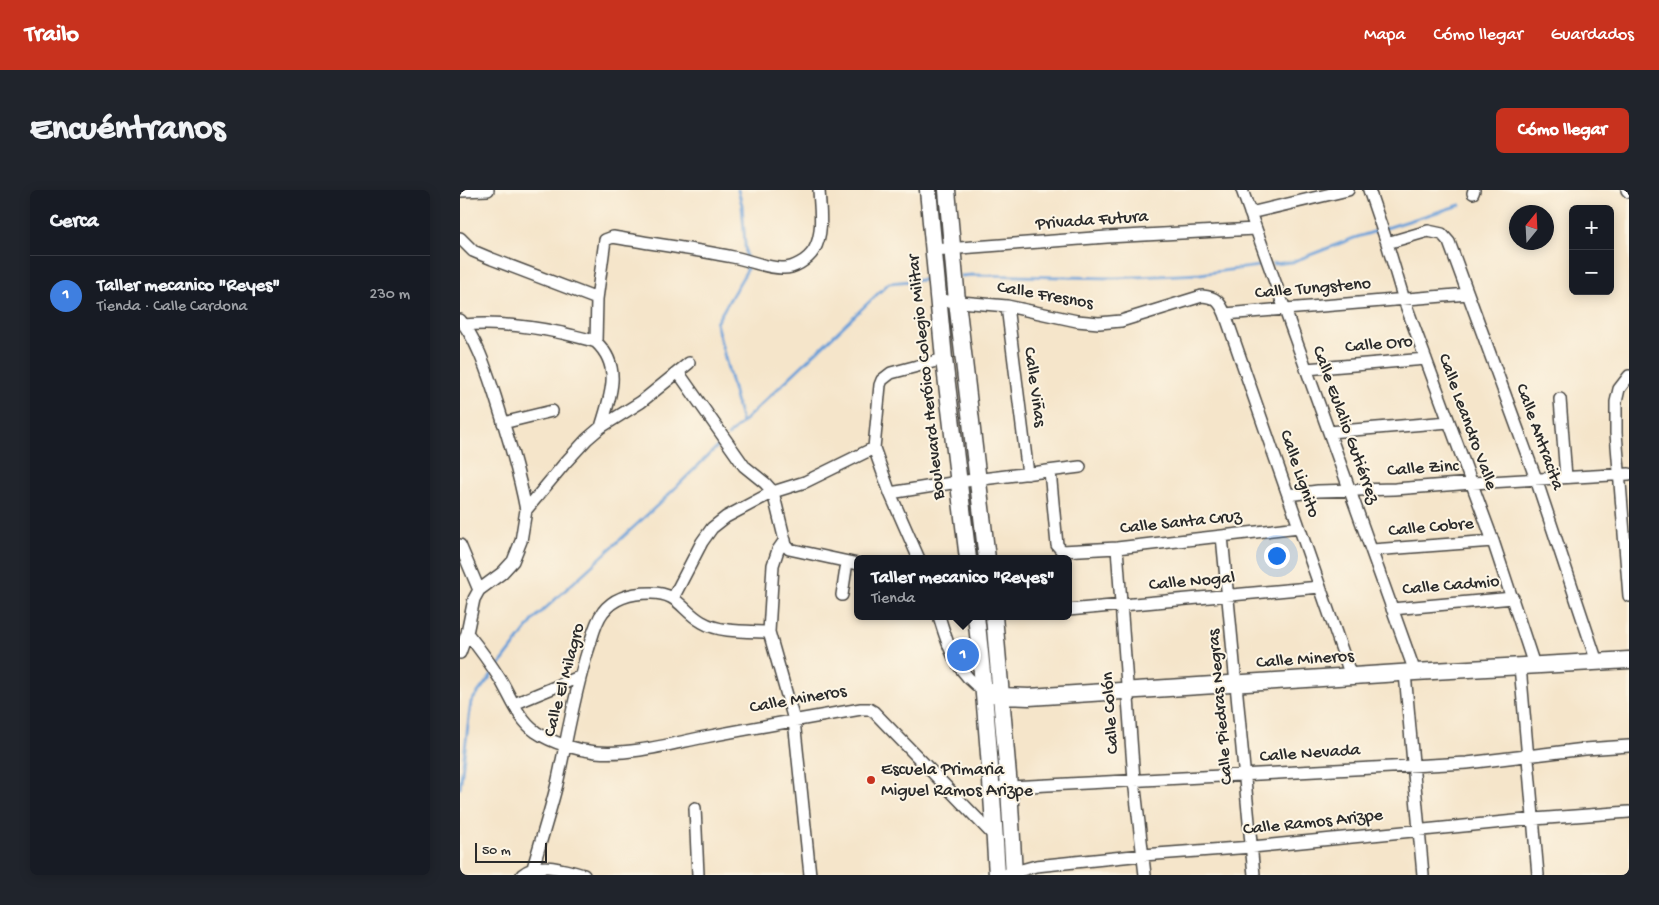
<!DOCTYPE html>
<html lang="es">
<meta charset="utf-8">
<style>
body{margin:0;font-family:"Gochi Hand",sans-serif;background:#20242c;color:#f1f3f6}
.controls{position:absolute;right:15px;top:15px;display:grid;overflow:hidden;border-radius:8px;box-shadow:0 2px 12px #0003}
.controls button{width:45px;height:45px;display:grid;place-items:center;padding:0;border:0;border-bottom:1px solid #363941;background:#171b24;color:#f1f3f6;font:25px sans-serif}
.compass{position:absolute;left:1049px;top:15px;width:45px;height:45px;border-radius:50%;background:#171b24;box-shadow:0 2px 12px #0003;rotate:18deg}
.scale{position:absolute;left:15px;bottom:12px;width:72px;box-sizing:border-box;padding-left:5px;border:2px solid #2b2b2b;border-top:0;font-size:14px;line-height:18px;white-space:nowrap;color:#2b2b2b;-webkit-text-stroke:4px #fcf5e5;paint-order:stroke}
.you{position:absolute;left:816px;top:365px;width:18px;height:18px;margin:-12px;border:4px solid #fff;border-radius:50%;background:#1a73e8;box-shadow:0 0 0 8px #1a73e833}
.badge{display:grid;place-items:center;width:32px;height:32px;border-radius:50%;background:#c8321e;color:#fff;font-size:16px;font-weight:700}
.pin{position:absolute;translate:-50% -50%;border:2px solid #fff;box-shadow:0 1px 5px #0006}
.popup{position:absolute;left:394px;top:365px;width:218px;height:65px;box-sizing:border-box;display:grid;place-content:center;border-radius:8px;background:#171b24;filter:drop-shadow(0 1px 4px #0005);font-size:16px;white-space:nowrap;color:#9ea1a6}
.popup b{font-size:19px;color:#f1f3f6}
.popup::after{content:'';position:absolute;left:50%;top:100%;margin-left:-10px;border:10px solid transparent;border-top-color:#171b24}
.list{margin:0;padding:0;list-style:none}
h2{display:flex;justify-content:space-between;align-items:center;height:65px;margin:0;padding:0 20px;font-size:21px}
h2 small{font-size:16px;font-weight:400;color:#9ea1a6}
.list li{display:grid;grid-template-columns:32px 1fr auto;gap:15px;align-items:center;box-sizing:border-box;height:80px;padding:0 20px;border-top:1px solid #363941}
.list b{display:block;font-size:19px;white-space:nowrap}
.list p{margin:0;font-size:16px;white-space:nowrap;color:#9ea1a6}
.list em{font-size:16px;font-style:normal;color:#9ea1a6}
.map{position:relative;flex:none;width:1169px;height:685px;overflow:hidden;border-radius:8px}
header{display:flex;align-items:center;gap:30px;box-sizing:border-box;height:70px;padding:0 25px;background:#c8321e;color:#fff}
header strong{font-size:24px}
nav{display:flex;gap:28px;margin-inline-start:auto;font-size:18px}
.intro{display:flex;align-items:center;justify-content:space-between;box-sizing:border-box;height:120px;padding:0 30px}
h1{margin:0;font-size:35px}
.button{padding:12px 22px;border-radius:8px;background:#c8321e;color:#fff;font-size:18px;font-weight:700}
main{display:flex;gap:30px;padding:0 30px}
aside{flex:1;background:#171b24;border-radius:8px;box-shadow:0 2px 12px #0003}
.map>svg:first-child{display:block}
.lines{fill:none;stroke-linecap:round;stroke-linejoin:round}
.stream{stroke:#6da0d8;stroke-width:3}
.street-casing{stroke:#494743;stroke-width:14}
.secondary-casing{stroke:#494743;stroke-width:19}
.street{stroke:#fff;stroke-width:11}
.secondary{stroke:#fff;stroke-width:16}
.poi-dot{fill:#c8321e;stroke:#fcf5e5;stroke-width:2}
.labels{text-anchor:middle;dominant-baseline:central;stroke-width:4;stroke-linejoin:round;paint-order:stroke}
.street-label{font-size:18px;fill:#2b2b2b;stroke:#fcf5e5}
.poi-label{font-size:18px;fill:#2b2b2b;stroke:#fcf5e5;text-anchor:start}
</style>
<header>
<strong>Trailo</strong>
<nav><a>Mapa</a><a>Cómo llegar</a><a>Guardados</a></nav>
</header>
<div class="intro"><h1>Encuéntranos</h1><a class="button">Cómo llegar</a></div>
<main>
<aside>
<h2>Cerca<small></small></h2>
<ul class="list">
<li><span class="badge" style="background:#3f7fe0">1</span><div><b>Taller mecanico &quot;Reyes&quot;</b><p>Tienda · Calle Cardona</p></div><em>230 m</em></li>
</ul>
</aside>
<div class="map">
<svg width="1169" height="685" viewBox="0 0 1169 685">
<rect width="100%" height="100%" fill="#fcf5e5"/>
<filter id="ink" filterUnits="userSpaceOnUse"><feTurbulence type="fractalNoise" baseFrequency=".02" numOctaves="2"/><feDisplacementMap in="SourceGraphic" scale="10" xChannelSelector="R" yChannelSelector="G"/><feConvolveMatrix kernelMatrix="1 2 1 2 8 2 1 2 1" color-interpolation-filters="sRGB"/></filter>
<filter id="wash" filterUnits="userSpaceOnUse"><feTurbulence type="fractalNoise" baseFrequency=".0096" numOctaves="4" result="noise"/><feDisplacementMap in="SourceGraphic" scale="20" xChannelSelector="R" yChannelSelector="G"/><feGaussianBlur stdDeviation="1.12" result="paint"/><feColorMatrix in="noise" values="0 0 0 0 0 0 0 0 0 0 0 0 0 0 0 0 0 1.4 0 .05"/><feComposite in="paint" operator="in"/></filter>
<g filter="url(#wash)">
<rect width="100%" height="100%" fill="#f5e5ca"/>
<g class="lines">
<path class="stream" d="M278 0 282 15 287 80 256 133 282 233
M813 74 832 72 894 48 1000 15
M501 86 512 85 654 88 740 84 806 75
M268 246 429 93 472 89
M37 478 75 428 201 312 263 251
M0 598 11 512 33 483"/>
</g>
</g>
<g filter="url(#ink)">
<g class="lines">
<g class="street-casing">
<path id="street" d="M782 0 955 482
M909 0 927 53 944 110 1033 351 1074 475
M1167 0 1169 2
M0 1 28 0
M1013 3 1014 0
M790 23 888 0
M0 48 13 61 32 69 137 109
M927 53 968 41 982 44 989 52 1076 289 1137 472
M473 60 647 47 795 39
M477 110 547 116 617 131 639 133 661 131 742 106C756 107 760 112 765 124L891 486
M547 116 568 284
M765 124 1008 104
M0 130C17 149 27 182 35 206 47 244 59 282 66 320
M4 135C37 132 69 136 102 143 113 146 125 148 136 152 163 177 150 207 141 237
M136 152 137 109 145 50 153 47C193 54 233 59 273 67 289 70 306 78 322 78 333 79 348 70 354 60 364 43 360 19 359 0
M846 179 966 169
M218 182 284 276 305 293 313 302 326 355 329 359 398 374
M1169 186 1159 199 1156 212V243L1169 406
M1100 209 1106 287
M43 233 92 221
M869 242 989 232
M590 281 597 355 602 361 657 358 839 337
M430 303 498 292 620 277
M828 305 858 301 935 299 1012 293 1169 284
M762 346 794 685
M325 350 318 360 313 375 309 442 334 530 350 685
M0 355 19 400
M657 358 674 590 685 685
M912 360 1033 351
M459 369 430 303 414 258 420 195 422 190 431 183 484 169
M382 405 387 372
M213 408 242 352 252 338 266 327 313 302 345 292 414 258
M932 419 1053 408
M608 420 860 397
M479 426C488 456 496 484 525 501
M7 443C19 458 30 473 40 489 51 507 58 529 76 542 92 553 117 560 136 562 172 565 210 554 245 547 297 537 349 528 401 519H409L414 522 536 648
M0 463 7 443 14 409 19 400 42 383 53 371 61 351 66 320 105 273 127 249 141 237 181 212 229 173
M1060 476 1078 685
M945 483 963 685
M54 514 119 487
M532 598 1007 573 1125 559 1169 556
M235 618 238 685
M547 684 576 676 683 665 792 657 1074 629 1169 622
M62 685C80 670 104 680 124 685
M74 685 73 678C81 650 90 622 97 594 107 549 114 504 128 460 132 448 135 432 143 422 154 407 173 403 191 403 219 403 221 420 242 432 260 443 288 441 309 442"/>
</g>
<g class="secondary-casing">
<path id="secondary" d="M468 0 484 169 508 369
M487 0 497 111 527 369
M516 426C526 512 532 598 537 685
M534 426 549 597 554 685
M525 501 541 506 569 507 955 482 1169 470"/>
</g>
<use href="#street" class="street"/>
<use href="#secondary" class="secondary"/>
</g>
</g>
<circle class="poi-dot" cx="411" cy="590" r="5"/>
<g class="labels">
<g class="street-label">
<text transform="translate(632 31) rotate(-4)">Privada Futura</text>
<text transform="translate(853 99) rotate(-5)">Calle Tungsteno</text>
<text transform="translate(585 106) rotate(10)">Calle Fresnos</text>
<text transform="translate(919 155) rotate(-5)">Calle Oro</text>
<text transform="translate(467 187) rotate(-96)">Boulevard Heróico Colegio Militar</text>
<text transform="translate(574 197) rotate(82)">Calle Viñas</text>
<text transform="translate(1007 232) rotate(70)">Calle Leandro Valle</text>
<text transform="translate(885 235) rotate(70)">Calle Eulalio Gutiérrez</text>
<text transform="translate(1079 247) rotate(70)">Calle Antracita</text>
<text transform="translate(963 279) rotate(-4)">Calle Zinc</text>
<text transform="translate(839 284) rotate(71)">Calle Lignito</text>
<text transform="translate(721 333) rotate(-6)">Calle Santa Cruz</text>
<text transform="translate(971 338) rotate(-5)">Calle Cobre</text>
<text transform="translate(732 392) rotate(-5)">Calle Nogal</text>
<text transform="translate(991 396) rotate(-5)">Calle Cadmio</text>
<text transform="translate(845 470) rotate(-4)">Calle Mineros</text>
<text transform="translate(105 490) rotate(-75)">Calle El Milagro</text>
<text transform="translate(338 510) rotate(-10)">Calle Mineros</text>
<text transform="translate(761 517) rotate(-95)">Calle Piedras Negras</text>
<text transform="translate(651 523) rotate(-94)">Calle Colón</text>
<text transform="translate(850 564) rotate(-4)">Calle Nevada</text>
<text transform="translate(853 633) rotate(-6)">Calle Ramos Arizpe</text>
</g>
<g class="poi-label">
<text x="421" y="580">Escuela Primaria<tspan x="421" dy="21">Miguel Ramos Arizpe</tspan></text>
</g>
</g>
</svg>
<div class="controls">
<button>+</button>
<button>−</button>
</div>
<svg class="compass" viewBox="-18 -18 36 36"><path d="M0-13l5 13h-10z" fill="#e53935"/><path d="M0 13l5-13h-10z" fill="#9ea1a6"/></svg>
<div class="scale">50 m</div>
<div class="you"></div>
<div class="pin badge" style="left:503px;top:465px;background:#3f7fe0">1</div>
<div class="popup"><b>Taller mecanico &quot;Reyes&quot;</b>Tienda</div>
</div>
</main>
